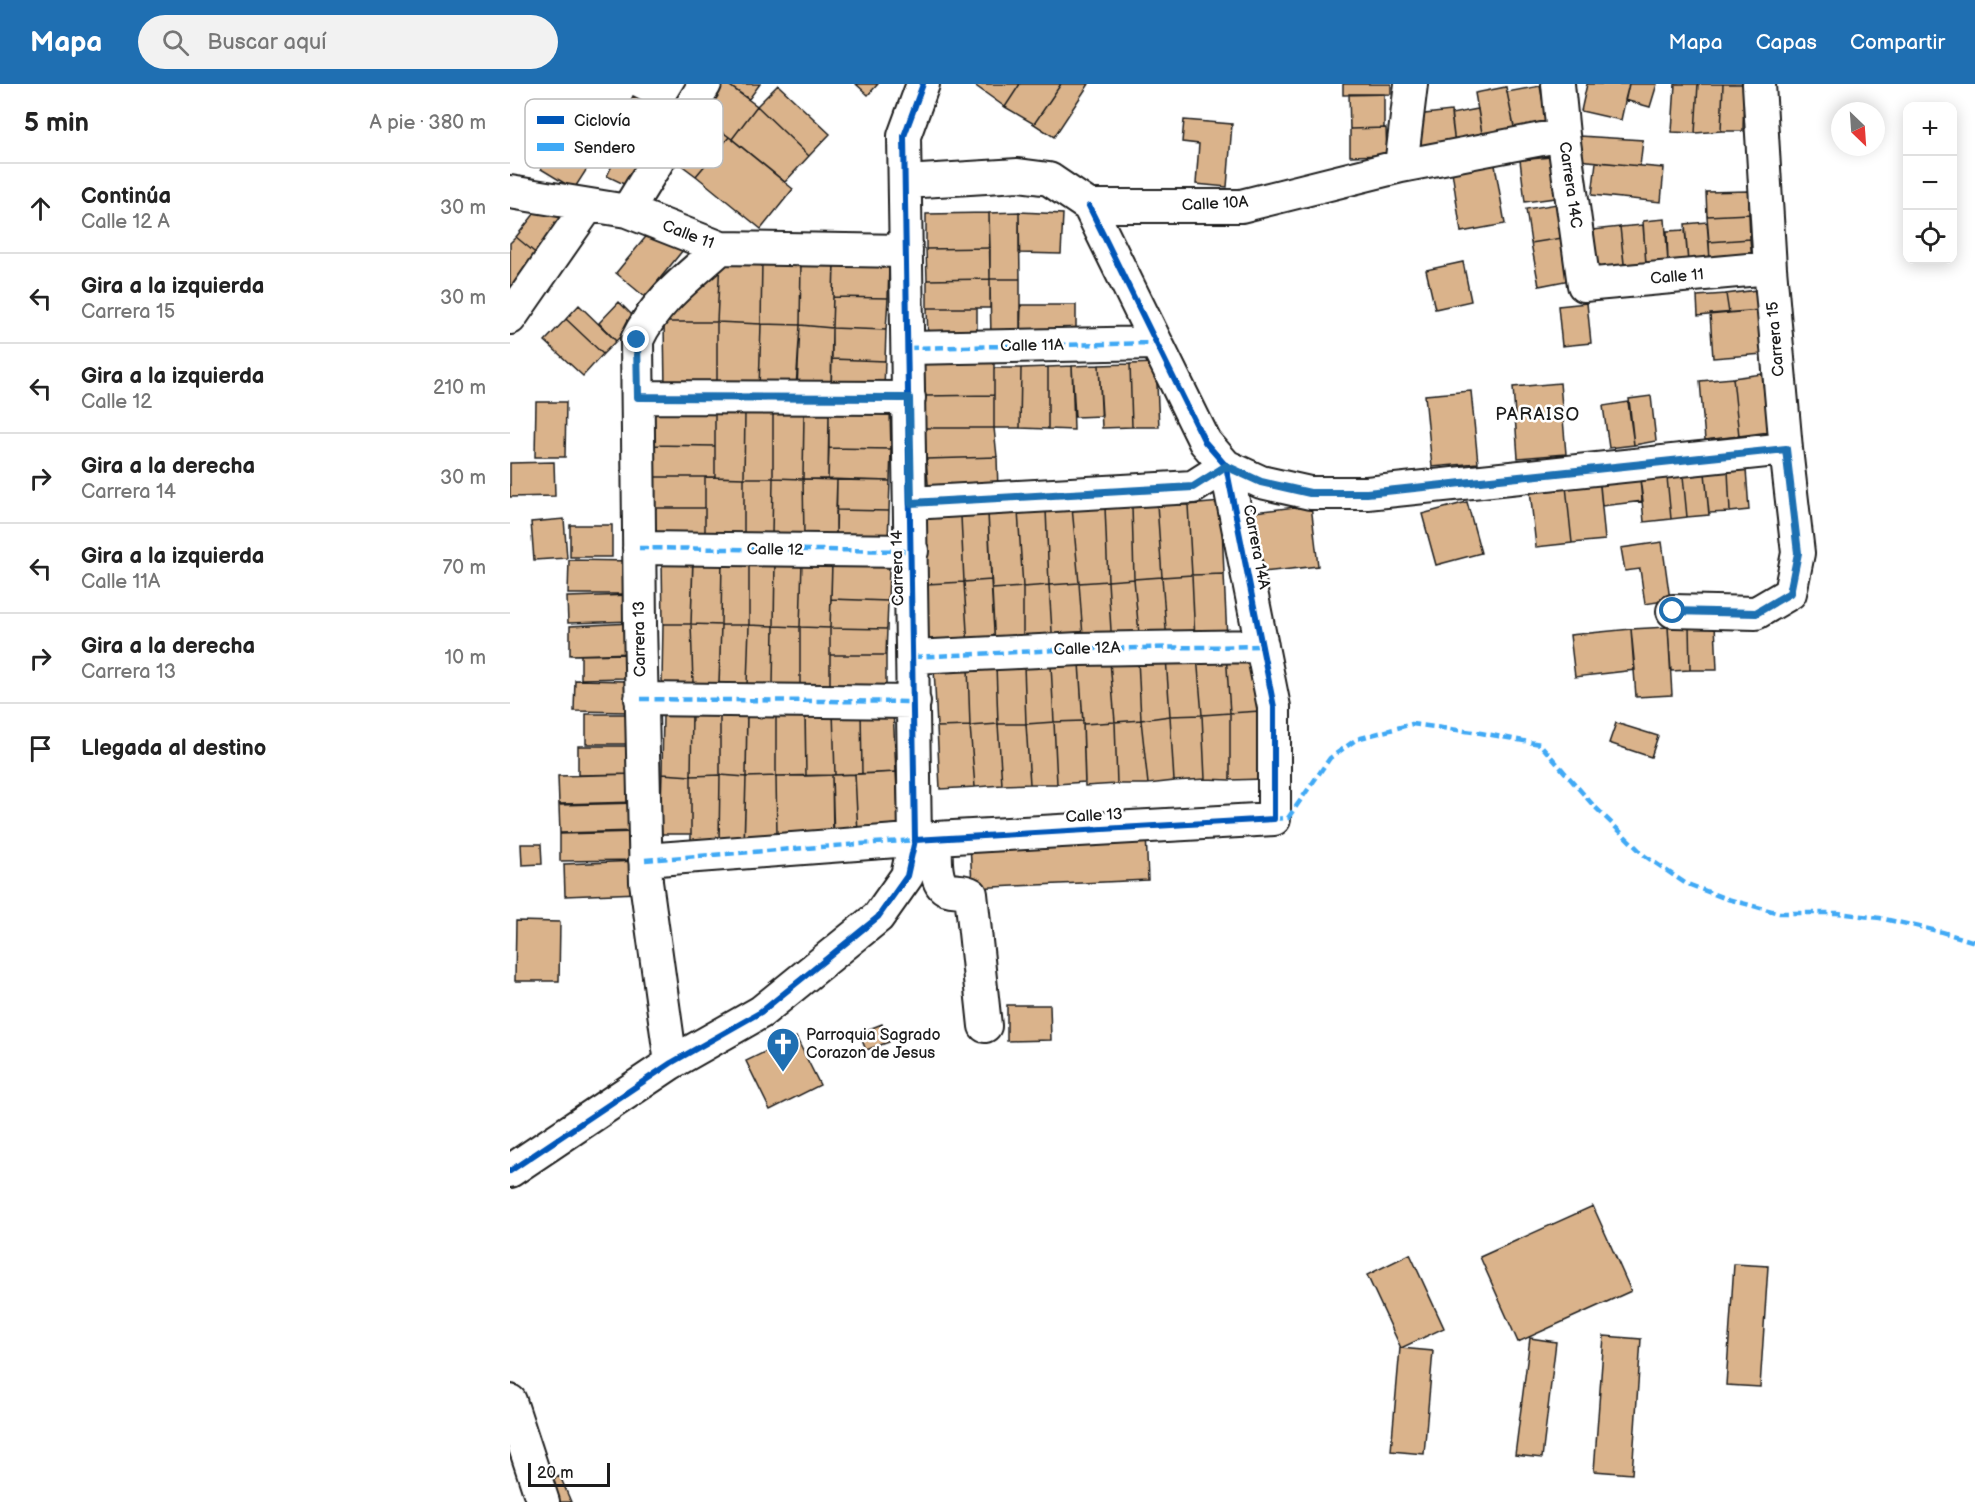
<!DOCTYPE html>
<html lang="es">
<meta charset="utf-8">
<style>
body{margin:0;font-family:"Balsamiq Sans",sans-serif;background:#f2f2f2;color:#222}
.controls{position:absolute;right:18px;top:18px;display:grid;overflow:hidden;border-radius:12px;box-shadow:0 3px 15px #0003}
.controls button{width:54px;height:54px;display:grid;place-items:center;padding:0;border:0;border-bottom:2px solid #e0e0e0;background:#fff;color:#222;font:30px sans-serif}
.compass{position:absolute;left:1321px;top:18px;width:54px;height:54px;border-radius:50%;background:#fff;box-shadow:0 3px 15px #0003;rotate:155deg}
.scale{position:absolute;left:18px;bottom:15px;width:82px;box-sizing:border-box;padding-left:6px;border:3px solid #1c1c1c;border-top:0;font-size:16px;line-height:21px;white-space:nowrap;color:#1c1c1c;-webkit-text-stroke:4px #fff;paint-order:stroke}
.stop{position:absolute;width:18px;height:18px;margin:-14px;border:4px solid #1f6fb2;border-radius:50%;background:#fff}
.stop.end{background:#1f6fb2;border-color:#fff;box-shadow:0 2px 6px #0008}
.list{margin:0;padding:0;list-style:none}
h2{display:flex;justify-content:space-between;align-items:center;height:78px;margin:0;padding:0 24px;font-size:26px}
h2 small{font-size:20px;font-weight:400;color:#767676}
.list li{display:grid;grid-template-columns:39px 1fr auto;gap:18px;align-items:center;box-sizing:border-box;height:90px;padding:0 24px;border-top:2px solid #e0e0e0}
.list b{display:block;font-size:22px;white-space:nowrap}
.list p{margin:0;font-size:20px;white-space:nowrap;color:#767676}
.list em{font-size:20px;font-style:normal;color:#767676}
.icon{flex:none;width:33px;height:33px;fill:none;stroke:currentColor;stroke-width:2;stroke-linecap:round;stroke-linejoin:round}
.map{position:relative;flex:none;width:1465px;height:1418px;overflow:hidden}
header{display:flex;align-items:center;gap:36px;box-sizing:border-box;height:84px;padding:0 30px;background:#1f6fb2;color:#fff}
header strong{font-size:28px}
nav{display:flex;gap:33px;margin-inline-start:auto;font-size:21px}
.search{width:420px;height:54px;background:#f2f2f2;display:flex;align-items:center;gap:15px;box-sizing:border-box;padding:0 21px;border-radius:33px;color:#767676;font-size:22px}
main{display:flex}
aside{flex:1;background:#fff}
.map>svg:first-child{display:block}
.building{fill:#dab38b;stroke:#1c1c1c;stroke-width:1.5}
.lines{fill:none;stroke-linecap:round;stroke-linejoin:round}
.minor-casing{stroke:#1c1c1c;stroke-width:36}
.minor{stroke:#fff;stroke-width:32}
.quiet{stroke:#3fa9f5;stroke-width:4.5;stroke-dasharray:9 4.5;stroke-linecap:butt}
.cycleway-casing{stroke:#fff;stroke-width:10}
.cycleway{stroke:#0057b8;stroke-width:6}
.route{stroke:#1f6fb2;stroke-width:8}
.labels{text-anchor:middle;dominant-baseline:central;stroke-width:5;stroke-linejoin:round;paint-order:stroke}
.street-label{font-size:16px;fill:#1c1c1c;stroke:#fff}
.poi-label{font-size:16px;fill:#1c1c1c;stroke:#fff;text-anchor:start}
.neighbourhood-label{font-size:18px;letter-spacing:1.5px;fill:#1c1c1c;stroke:#fff}
.key{fill:#fff;stroke:#bbb;stroke-width:1.5}
.key-label{font-size:16px;fill:#1c1c1c}
</style>
<header>
<strong>Mapa</strong>
<div class="search"><svg class="icon" aria-label="search" viewBox="0 0 24 24"><circle cx="10" cy="10" r="6"/><path d="M15 15l6 6"/></svg>Buscar aquí</div>
<nav><a>Mapa</a><a>Capas</a><a>Compartir</a></nav>
</header>
<main>
<aside>
<h2>5 min<small>A pie · 380 m</small></h2>
<ul class="list">
<li><svg class="icon" aria-label="ahead" viewBox="0 0 24 24"><path d="M12 20V5M6 11l6-6 6 6"/></svg><div><b>Continúa</b><p>Calle 12 A</p></div><em>30 m</em></li>
<li><svg class="icon" aria-label="left" viewBox="0 0 24 24"><path d="M17 20v-9H6M10 6l-5 5 5 5"/></svg><div><b>Gira a la izquierda</b><p>Carrera 15</p></div><em>30 m</em></li>
<li><svg class="icon" aria-label="left" viewBox="0 0 24 24"><path d="M17 20v-9H6M10 6l-5 5 5 5"/></svg><div><b>Gira a la izquierda</b><p>Calle 12</p></div><em>210 m</em></li>
<li><svg class="icon" aria-label="right" viewBox="0 0 24 24"><path d="M7 20v-9h11M14 6l5 5-5 5"/></svg><div><b>Gira a la derecha</b><p>Carrera 14</p></div><em>30 m</em></li>
<li><svg class="icon" aria-label="left" viewBox="0 0 24 24"><path d="M17 20v-9H6M10 6l-5 5 5 5"/></svg><div><b>Gira a la izquierda</b><p>Calle 11A</p></div><em>70 m</em></li>
<li><svg class="icon" aria-label="right" viewBox="0 0 24 24"><path d="M7 20v-9h11M14 6l5 5-5 5"/></svg><div><b>Gira a la derecha</b><p>Carrera 13</p></div><em>10 m</em></li>
<li><svg class="icon" aria-label="arrive" viewBox="0 0 24 24"><path d="M6 21V4h12l-3 4 3 4H6"/></svg><div><b>Llegada al destino</b></div></li>
</ul>
</aside>
<div class="map">
<svg width="1465" height="1418" viewBox="0 0 1465 1418">
<rect width="100%" height="100%" fill="#fff"/>
<filter id="ink" filterUnits="userSpaceOnUse"><feTurbulence type="fractalNoise" baseFrequency=".0167" numOctaves="2"/><feDisplacementMap in="SourceGraphic" scale="12" xChannelSelector="R" yChannelSelector="G"/><feConvolveMatrix kernelMatrix="1 2 1 2 8 2 1 2 1" color-interpolation-filters="sRGB"/></filter>
<g filter="url(#ink)">
<path class="building" d="M208 0H217L247 22 222 55 188 30Z
M217 0H250L239 15Z
M346 0H368L358 11Z
M463 0H510L495 23Z
M510 0H551L524 40 495 23Z
M551 0H579L544 53 524 40Z
M833 0H881V10L833 11Z
M1077 0H1119L1111 36 1071 27Z
M1119 0H1147L1140 23 1115 16Z
M1165 0H1188L1185 49 1162 48Z
M1188 0H1213L1211 47 1185 49Z
M1213 0H1234L1233 47H1211Z
M268 1 320 50 299 72 247 22Z
M1030 2 1037 41 1005 48 997 8Z
M996 3 1005 48 973 55 965 9Z
M839 10H874V44L840 45Z
M123 12 161 31 149 55 111 36Z
M247 22 299 72 275 98 222 55Z
M968 25 973 55 945 60 941 30Z
M941 27 945 60 911 65 906 31Z
M193 33 219 53 186 92 162 74Z
M63 35 96 55 64 105 31 85Z
M674 36 722 40 717 103 686 100 689 60 672 58Z
M876 44 877 71 840 72V45Z
M116 52 137 62 118 102 97 92Z
M1070 52 1133 56 1130 82 1068 76Z
M219 53 283 105 251 145 186 92Z
M1041 73 1045 114 1015 118 1010 76Z
M1086 78 1154 84 1151 118 1082 111Z
M985 81 995 140 951 148 942 87Z
M1239 107V130L1197 132 1196 108Z
M36 115 65 138 34 176 6 153Z
M1047 120 1052 154 1021 159 1016 125Z
M509 128 553 130 551 170 509 169Z
M509 128 510 195H480L479 129Z
M479 129 480 164 416 165V130Z
M1239 130 1240 155 1199 158 1197 132Z
M1155 135 1158 179 1136 181 1133 137Z
M1197 138 1200 175 1178 178 1175 140Z
M1133 141 1136 179 1114 180 1110 143Z
M144 143 173 166 135 213 106 189Z
M1110 143 1115 188 1088 191 1083 146Z
M1175 146 1178 178 1158 179 1157 147Z
M6 153 34 176 0 218V159Z
M1052 154 1060 196 1029 202 1021 159Z
M1240 155 1242 177 1200 179 1199 158Z
M480 164V195L417 196 416 165Z
M210 175 207 238H154Z
M210 175 252 176 251 240 207 238Z
M252 176 291 177 290 241 251 240Z
M291 177H324L322 244 290 241Z
M953 178 961 217 925 225 916 186Z
M324 181 379 183 378 214 323 213Z
M480 195V224H417V196Z
M480 195H510V258L481 257Z
M1255 205 1250 226 1219 229 1216 210Z
M1216 210 1219 229 1188 232 1187 212Z
M323 213 378 214 376 246 322 244Z
M109 218 127 236 106 257 89 239Z
M1077 219 1081 259 1052 262 1048 222Z
M69 221 106 257 93 270 56 235Z
M511 221H566V258H510Z
M417 224H467V256L418 257Z
M1250 226 1253 270 1203 274 1200 230Z
M56 235 93 270 73 292 35 257Z
M154 238H207V304L155 305Z
M207 238 251 240 249 305 207 304Z
M251 240 290 241 286 304 249 305Z
M290 241 322 244 321 305 287 304Z
M322 244 376 246 375 277 322 275Z
M322 275 375 277 374 305H321Z
M484 278V311L415 312 414 279Z
M646 279 649 343H622L620 280Z
M620 280 622 343 592 344 589 281Z
M589 281 592 332 565 333 562 282Z
M562 282 564 346 538 345V283Z
M538 283V345L510 344 511 284Z
M484 284H511L510 344H484Z
M1252 290 1259 348 1229 352 1223 294Z
M1223 294 1229 352 1195 356 1190 297Z
M1050 299 1056 370 1008 374 1003 303Z
M961 307 968 379 922 383 915 311Z
M484 311V344H415V312Z
M1141 312 1146 357 1124 361 1119 315Z
M26 318H56L55 373H25Z
M1118 318 1124 361 1099 364 1093 322Z
M380 328 381 365 319 364V329Z
M140 329H205V362L140 361Z
M205 329H235L234 394 205 393Z
M235 329H263V394H234Z
M263 329H294L293 395 263 394Z
M294 329H319L318 395H293Z
M415 344H484L487 373 416 375Z
M140 361 205 362V393H139Z
M319 364 381 365 380 397 318 395Z
M487 373 488 407 419 411 416 375Z
M44 378 45 412 0 413V379Z
M1236 385 1239 426 1220 428 1218 386Z
M1218 386 1220 428 1199 429 1195 389Z
M1195 389 1199 431 1177 433 1173 392Z
M1089 392 1095 456 1062 459 1056 402Z
M1173 392 1177 433 1161 435 1157 393Z
M139 393H195V424H139Z
M195 393 234 394V451H195Z
M1157 393 1161 435 1134 438 1130 395Z
M234 394H263L262 452 234 451Z
M263 394 293 395 294 452H262Z
M293 395 327 396 326 455 294 452Z
M1130 395 1133 417 1092 422 1090 401Z
M327 396 380 397 379 427 326 426Z
M1056 402 1062 459 1026 463 1020 406Z
M711 418 714 490 682 491 678 421Z
M957 418 971 469 926 481 912 430Z
M647 420 652 493 624 495 622 422Z
M647 420 678 421 682 491 652 493Z
M801 421 808 482 743 489 736 429Z
M622 422 624 495 598 497 595 423Z
M562 423 569 499 539 501 536 425Z
M562 423H595L598 497 569 499Z
M145 424H195V451L144 450Z
M536 425 539 501 513 503 508 427Z
M326 426 379 427 378 457 326 455Z
M508 427 513 503 482 505 478 429Z
M478 429 481 496 454 498 451 432Z
M451 432 454 498 416 500 414 433Z
M54 435 57 474 24 476 21 438Z
M60 441H102V473H60Z
M1152 458 1160 516 1135 520 1130 485 1115 487 1111 464Z
M183 472H212L211 541 181 540Z
M212 472H239V541H211Z
M239 475H265L264 542 239 541Z
M59 476 124 477 123 510H58Z
M152 477H183L181 540H153Z
M265 478H292L290 543 264 542Z
M292 478 322 479 320 544 290 543Z
M322 479 379 483 378 517 321 515Z
M714 490 717 555 685 557 682 491Z
M682 491 685 557 657 558 652 493Z
M652 493 657 558 630 561 624 495Z
M624 495 630 561 602 563 598 497Z
M481 496 485 565 458 564 454 498Z
M598 497 602 563 574 566 569 499Z
M454 498 458 564 417 566 416 500Z
M569 499 574 566 543 563 539 501Z
M539 501 543 563 513 564V503Z
M513 503V564L485 565 482 505Z
M124 511 125 537 58 539 57 513Z
M321 515 378 517 377 545 320 544Z
M122 539 123 569 60 571V542Z
M153 540H181L183 599H152Z
M181 540 211 541 209 599H183Z
M1205 540 1207 586H1180L1179 542Z
M211 541H239L237 601H209Z
M239 541 264 542 263 602 237 601Z
M264 542 290 543V603L263 602Z
M1179 542 1180 586 1161 587 1158 543Z
M290 543 320 544V613H290Z
M1158 543 1162 611 1126 613 1121 545Z
M320 544 377 545 376 571H320Z
M1121 545 1125 586 1065 593 1060 551Z
M748 568 750 627 720 629 716 569Z
M716 569 720 629 692 631 687 572Z
M118 570V594L71 595V571Z
M320 571H376V606H320Z
M687 572 692 631 660 632 656 573Z
M656 573 660 632 631 636 628 575Z
M628 575 631 636 605 638 600 577Z
M600 577 605 638 573 640 569 579Z
M569 579 573 637 544 638 541 581Z
M486 581 488 640 460 642 458 583Z
M486 581H514L516 640H488Z
M514 581H541L544 638 516 640Z
M458 583 460 642 427 643 424 584Z
M65 596 118 597V628L64 627Z
M237 623 266 625V692L236 693Z
M295 624 296 692H266V625Z
M383 625 386 688 352 690 351 626Z
M351 626 352 690 325 691 323 627Z
M323 627 325 691 296 692 295 632Z
M750 627 753 695 720 696V629Z
M182 629H210V691L181 692Z
M182 629 181 692 152 690 153 630Z
M210 629 237 630 236 693 210 691Z
M720 629V696L695 695 692 631Z
M76 630H127V660H76Z
M692 631 695 695 664 697 660 632Z
M660 632 664 697 638 700 631 636Z
M631 636 638 700H607L605 638Z
M573 637 575 698 547 700 544 638Z
M544 638 547 700H520L516 640Z
M605 638 607 700 575 702 573 640Z
M1106 639 1148 652 1141 673 1099 659Z
M488 640 492 701 465 703 460 642Z
M488 640H516L520 700 492 701Z
M460 642 465 703 430 705 427 643Z
M68 662H125V690L68 691Z
M386 688 389 748 348 750 345 690Z
M127 690 128 718 49 720 48 692Z
M152 690 181 692V750H150Z
M345 690 348 750 324 757 322 691Z
M210 691 236 693 234 759H209Z
M210 691 209 759H181V692Z
M322 691 323 750 267 751 266 692Z
M266 692 267 751 234 765 236 693Z
M129 719V747L50 749 49 721Z
M129 748V776L50 777V750Z
M636 749 638 796 462 804 460 756Z
M11 760H31L32 780 12 781Z
M128 777 129 809 55 812 54 780Z
M6 837 50 838 49 897H5Z
M497 921H540L541 956 497 957Z
M372 940 379 958 356 966 349 949Z
M286 953 310 1001 260 1026 236 977Z
M1083 1122 1121 1207 1008 1258 970 1173Z
M900 1170 934 1244 891 1264 857 1191Z
M1224 1180 1258 1182 1250 1303 1216 1301Z
M1094 1252 1131 1255 1122 1390 1084 1387Z
M1020 1254 1046 1258 1032 1374 1005 1371Z
M890 1264 923 1267 914 1370 881 1367Z
M50 1392 61 1418H42L34 1399Z"/>
<g class="lines">
<g class="minor-casing">
<path id="minor" d="M1048 0 1053 51 1074 201 1260 184
M891 82 901 0
M395 98 508 91 539 95 579 122H731L891 82 1053 51
M0 108 117 127 211 164 396 167
M117 127 195 0
M0 234 78 122
M398 264 646 259
M128 313 399 314
M716 382 751 398 800 409H857L1276 365
M401 419 683 403 716 382
M129 464 402 467
M1163 527 1246 529 1280 509 1288 469 1276 365 1260 184 1249 0
M403 573 570 565 752 562
M131 615 404 618
M426 754C426 767 423 800 437 805 446 808 453 805 461 810L475 942
M135 776 426 754 764 735V623L716 382 695 358 579 122
M161 979 136 798 130 540 127 256C145 217 180 192 211 164
M0 1087 161 979 251 928 368 833 397 792 405 756 394 52 413 0
M0 1317 33 1418"/>
</g>
<use href="#minor" class="minor"/>
<path class="quiet" d="M398 264 646 259
M128 313 399 314
M401 419 683 403 716 382
M129 464 402 467
M403 573 570 565 752 562
M131 615 404 618
M764 735 778 734 820 674 847 655 902 640 971 649 1030 660 1083 721 1135 772 1175 799 1214 814 1269 829H1327L1370 834 1432 848 1465 858
M135 776 405 756"/>
<g class="cycleway-casing">
<path id="cycleway" d="M405 756 764 735V623L716 382 695 358 579 122
M0 1087 161 979 251 928 368 833 397 792 405 756 394 52 413 0"/>
</g>
<use href="#cycleway" class="cycleway"/>
</g>
</g>
<g class="lines" filter="url(#ink)">
<path class="route" d="M127 256 128 313 399 314 401 419 683 403 716 382 751 398 800 409H857L1276 365 1288 469 1280 509 1246 529 1163 527"/>
</g>
<defs>
<g id="church-pin" transform="scale(1.725)"><path d="M0 17L-7.5 6A9.5 9.5 0 1 1 7.5 6Z" fill="#1f6fb2" stroke="#fff"/><path d="M-1.2-6h2.4v3.5h3.3v2.4h-3.3V6h-2.4V-.1h-3.3v-2.4h3.3Z" fill="#fff"/></g>
</defs>
<g fill-rule="evenodd">
<use href="#church-pin" x="273" y="960"/>
</g>
<g class="labels">
<g class="street-label">
<text transform="translate(1060 101) rotate(82)">Carrera 14C</text>
<text transform="translate(705 120) rotate(-3)">Calle 10A</text>
<text transform="translate(178 151) rotate(21)">Calle 11</text>
<text transform="translate(1167 193) rotate(-5)">Calle 11</text>
<text transform="translate(1266 255) rotate(-95)">Carrera 15</text>
<text transform="translate(522 262) rotate(-1)">Calle 11A</text>
<text transform="translate(746 463) rotate(79)">Carrera 14A</text>
<text transform="translate(265 466) rotate(1)">Calle 12</text>
<text transform="translate(388 484) rotate(-91)">Carrera 14</text>
<text transform="translate(130 555) rotate(-91)">Carrera 13</text>
<text transform="translate(577 565) rotate(-2)">Calle 12A</text>
<text transform="translate(584 732) rotate(-3)">Calle 13</text>
</g>
<g class="poi-label">
<text x="296" y="951">Parroquia Sagrado<tspan x="296" dy="18">Corazon de Jesus</tspan></text>
</g>
<g class="neighbourhood-label">
<text x="1028" y="330">PARAISO</text>
</g>
</g>
<rect x="15" y="15" width="198" height="69" rx="9" class="key"/>
<rect x="27" y="32" width="27" height="8" fill="#0057b8"/>
<rect x="27" y="59" width="27" height="8" fill="#3fa9f5"/>
<g class="key-label">
<text x="64" y="42">Ciclovía</text>
<text x="64" y="69">Sendero</text>
</g>
</svg>
<div class="controls">
<button>+</button>
<button>−</button>
<button><svg class="icon" aria-label="locate" viewBox="0 0 24 24"><circle cx="12" cy="12" r="6"/><path d="M12 2v4M12 18v4M2 12h4M18 12h4"/></svg></button>
</div>
<svg class="compass" viewBox="-18 -18 36 36"><path d="M0-13l5 13h-10z" fill="#e53935"/><path d="M0 13l5-13h-10z" fill="#767676"/></svg>
<div class="scale">20 m</div>
<div class="stop" style="left:1163px;top:527px"></div>
<div class="stop end" style="left:127px;top:256px"></div>
</div>
</main>
